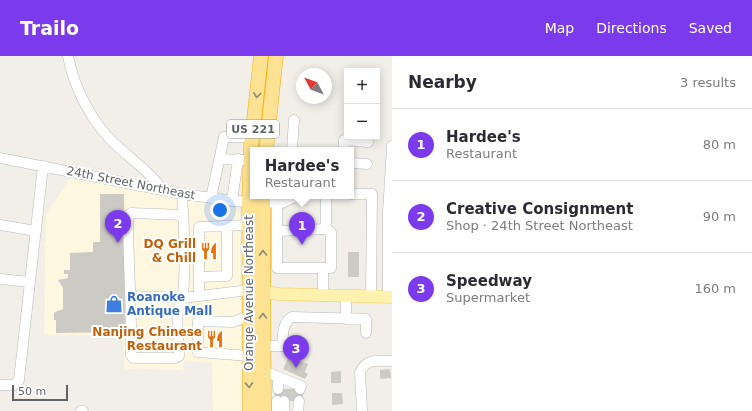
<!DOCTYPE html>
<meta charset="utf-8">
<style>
body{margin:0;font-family:"DejaVu Sans",sans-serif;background:#f7f7f7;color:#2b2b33}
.controls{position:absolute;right:12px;top:12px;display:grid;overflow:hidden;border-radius:0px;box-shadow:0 2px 10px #0003}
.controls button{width:36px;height:36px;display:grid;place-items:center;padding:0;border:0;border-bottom:1px solid #e1e1e2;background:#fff;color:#2b2b33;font:20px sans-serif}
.compass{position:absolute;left:296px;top:12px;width:36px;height:36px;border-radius:50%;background:#fff;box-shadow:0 2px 10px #0003;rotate:311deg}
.scale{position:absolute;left:12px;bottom:10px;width:56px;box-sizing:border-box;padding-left:4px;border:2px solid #5f6368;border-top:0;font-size:11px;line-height:14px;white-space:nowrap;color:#5f6368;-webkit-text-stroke:3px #fff;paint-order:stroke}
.you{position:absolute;left:220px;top:154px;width:14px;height:14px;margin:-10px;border:3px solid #fff;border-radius:50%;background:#1a73e8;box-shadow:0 0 0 6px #1a73e833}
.badge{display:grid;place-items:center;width:26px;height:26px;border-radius:50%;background:#7c3aed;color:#fff;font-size:13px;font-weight:700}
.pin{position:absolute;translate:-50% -33px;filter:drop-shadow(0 1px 2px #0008)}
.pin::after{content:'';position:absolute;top:21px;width:14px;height:12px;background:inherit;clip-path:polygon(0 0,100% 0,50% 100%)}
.popup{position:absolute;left:250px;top:91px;width:104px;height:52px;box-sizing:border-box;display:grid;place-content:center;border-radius:0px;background:#fff;filter:drop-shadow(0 1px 3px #0005);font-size:13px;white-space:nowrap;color:#7c7c81}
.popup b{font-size:15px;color:#2b2b33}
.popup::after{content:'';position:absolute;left:50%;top:100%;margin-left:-8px;border:8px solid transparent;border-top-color:#fff}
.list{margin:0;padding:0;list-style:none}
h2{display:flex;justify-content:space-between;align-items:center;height:52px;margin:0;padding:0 16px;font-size:17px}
h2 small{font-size:13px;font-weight:400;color:#7c7c81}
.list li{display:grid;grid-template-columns:26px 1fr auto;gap:12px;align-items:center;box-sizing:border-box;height:72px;padding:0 16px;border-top:1px solid #e1e1e2}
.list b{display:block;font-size:15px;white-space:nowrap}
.list p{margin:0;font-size:13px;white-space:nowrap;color:#7c7c81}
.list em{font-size:13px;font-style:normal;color:#7c7c81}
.map{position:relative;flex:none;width:392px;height:355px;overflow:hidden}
header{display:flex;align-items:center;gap:24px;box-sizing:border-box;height:56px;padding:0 20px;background:#7c3aed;color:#fff}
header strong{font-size:19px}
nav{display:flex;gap:22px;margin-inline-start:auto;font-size:14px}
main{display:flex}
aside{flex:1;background:#fff}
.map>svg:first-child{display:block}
.commercial{fill:#fef7e0}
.building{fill:#cccac5}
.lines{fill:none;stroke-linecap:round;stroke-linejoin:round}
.minor-tunnel{stroke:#ccccc8;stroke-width:10;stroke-dasharray:10 5;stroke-linecap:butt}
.minor-casing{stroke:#b5b8bc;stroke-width:11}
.major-casing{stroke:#f2c960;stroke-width:13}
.highway-casing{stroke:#f9ab00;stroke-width:15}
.minor{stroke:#fff;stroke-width:10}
.major{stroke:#fff2af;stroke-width:12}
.highway{stroke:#fde293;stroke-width:14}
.oneway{stroke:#8e8975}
.labels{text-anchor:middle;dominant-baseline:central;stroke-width:4;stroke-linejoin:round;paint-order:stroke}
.shield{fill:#fff;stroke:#8f9295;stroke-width:1}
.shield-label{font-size:11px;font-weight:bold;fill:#5f6368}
.street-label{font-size:12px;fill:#5f6368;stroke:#fff}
.food-label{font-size:12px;font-weight:bold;fill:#c56008;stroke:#fff;text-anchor:end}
.shop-label{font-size:12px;font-weight:bold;fill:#366cbe;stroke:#fff;text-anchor:start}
</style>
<header>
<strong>Trailo</strong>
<nav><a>Map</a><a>Directions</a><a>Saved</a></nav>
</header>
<main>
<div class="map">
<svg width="392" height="355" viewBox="0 0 392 355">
<rect width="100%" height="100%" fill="#f1efe8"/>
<path class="commercial" d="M70 122 234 152 240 157 241 355H213L212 307 184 305 183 314 124 313V280L44 279 46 158Z"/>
<path class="building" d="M100 138H124L125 276 56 277V264H54V258L55 256 63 253V232L58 224 68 222V218H64V214H70V197L93 196V186H100Z
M348 196H359V221H348Z
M289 300 308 308 305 316 308 318 305 323 283 313Z
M390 313 391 322 380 323V314Z
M341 315V327H331V316Z
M275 333H303V345H275Z
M332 337H342L343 348 332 349Z"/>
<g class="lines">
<path class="minor-tunnel" d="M284 345 285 334
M293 345V334"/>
<g class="minor-casing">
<path id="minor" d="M68 0C74 32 92 67 116 89 133 105 148 114 163 134
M292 94 294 64
M344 94V84L368 86
M0 102 182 138 235 145 282 147 297 140
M219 103 244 104
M351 107 367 108
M182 138C184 171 186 206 183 239 183 245 179 249 178 254 176 268 179 285 179 300L175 302H133L131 299C132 253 128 207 128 160L131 157 183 159
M351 138H372L371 241
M211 142 224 81H252
M232 145 238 103
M277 147V212H323V240
M0 169 36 175
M326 173V140
M277 175 326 173 331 176V212H323
M199 221 227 220V170
M0 223 30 226
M131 240 183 242 249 234
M199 240V171L248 169
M388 241V156L392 90
M249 260 233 266 198 265V296L249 300
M346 263V240
M264 290H282C283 280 282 266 292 261L366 263V277
M264 315 301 330 300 333
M278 321V333
M0 329H14L19 324 43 110
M81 355H83
M277 355V345
M284 355V345
M298 355 299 345
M362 355 360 317C365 302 379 305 392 305"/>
</g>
<g class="major-casing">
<path id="major" d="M255 235 279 238 392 241"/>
</g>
<g class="highway-casing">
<path id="highway" d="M266 94 276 0
M263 140 264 355
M250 355 249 146 251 91 261 0"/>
</g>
<use href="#minor" class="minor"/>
<use href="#major" class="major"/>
<use href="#highway" class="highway"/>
</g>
<defs><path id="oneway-chevron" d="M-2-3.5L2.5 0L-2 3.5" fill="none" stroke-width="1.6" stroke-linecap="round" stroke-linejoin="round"/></defs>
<g class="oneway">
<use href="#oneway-chevron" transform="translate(257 39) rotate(97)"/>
<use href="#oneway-chevron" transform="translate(263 197) rotate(-91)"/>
<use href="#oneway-chevron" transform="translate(263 260) rotate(-90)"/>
<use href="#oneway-chevron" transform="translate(249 329) rotate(89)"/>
</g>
<defs>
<g id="restaurant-bare" transform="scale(1.38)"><path d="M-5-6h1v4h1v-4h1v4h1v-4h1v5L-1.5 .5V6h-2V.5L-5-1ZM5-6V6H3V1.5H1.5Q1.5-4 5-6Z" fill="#e8710a" stroke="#fff" stroke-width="2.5" paint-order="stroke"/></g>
<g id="shop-bare" transform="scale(1.38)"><path d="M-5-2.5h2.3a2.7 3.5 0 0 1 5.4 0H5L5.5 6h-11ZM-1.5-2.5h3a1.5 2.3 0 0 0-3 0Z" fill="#3f7fe0" stroke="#fff" stroke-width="2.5" paint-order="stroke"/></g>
</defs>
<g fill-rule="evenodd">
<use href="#restaurant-bare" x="209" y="195"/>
<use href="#shop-bare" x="114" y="248"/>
<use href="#restaurant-bare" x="215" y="283"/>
</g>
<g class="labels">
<rect class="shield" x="227" y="64" width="52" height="18" rx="3"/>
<g class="shield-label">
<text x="253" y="73">US 221</text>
</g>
<g class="street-label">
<text transform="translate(131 127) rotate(11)">24th Street Northeast</text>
<text transform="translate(249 237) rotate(-90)">Orange Avenue Northeast</text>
</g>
<g class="food-label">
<text x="196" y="188">DQ Grill<tspan x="196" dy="14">&amp; Chill</tspan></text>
<text x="202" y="276">Nanjing Chinese<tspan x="202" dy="14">Restaurant</tspan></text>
</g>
<g class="shop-label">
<text x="127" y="241">Roanoke<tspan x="127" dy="14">Antique Mall</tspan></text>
</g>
</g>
</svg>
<div class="controls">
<button>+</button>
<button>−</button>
</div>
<svg class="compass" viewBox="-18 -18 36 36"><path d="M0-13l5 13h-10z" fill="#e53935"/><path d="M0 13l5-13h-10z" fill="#7c7c81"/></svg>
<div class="scale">50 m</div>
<div class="you"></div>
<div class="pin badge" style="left:302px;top:189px">1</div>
<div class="popup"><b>Hardee's</b>Restaurant</div>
<div class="pin badge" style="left:118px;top:187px">2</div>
<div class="pin badge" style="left:296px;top:312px">3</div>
</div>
<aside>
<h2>Nearby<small>3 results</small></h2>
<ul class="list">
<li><span class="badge">1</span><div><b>Hardee's</b><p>Restaurant</p></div><em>80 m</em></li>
<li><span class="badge">2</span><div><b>Creative Consignment</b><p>Shop · 24th Street Northeast</p></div><em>90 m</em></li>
<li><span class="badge">3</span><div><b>Speedway</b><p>Supermarket</p></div><em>160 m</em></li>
</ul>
</aside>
</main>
